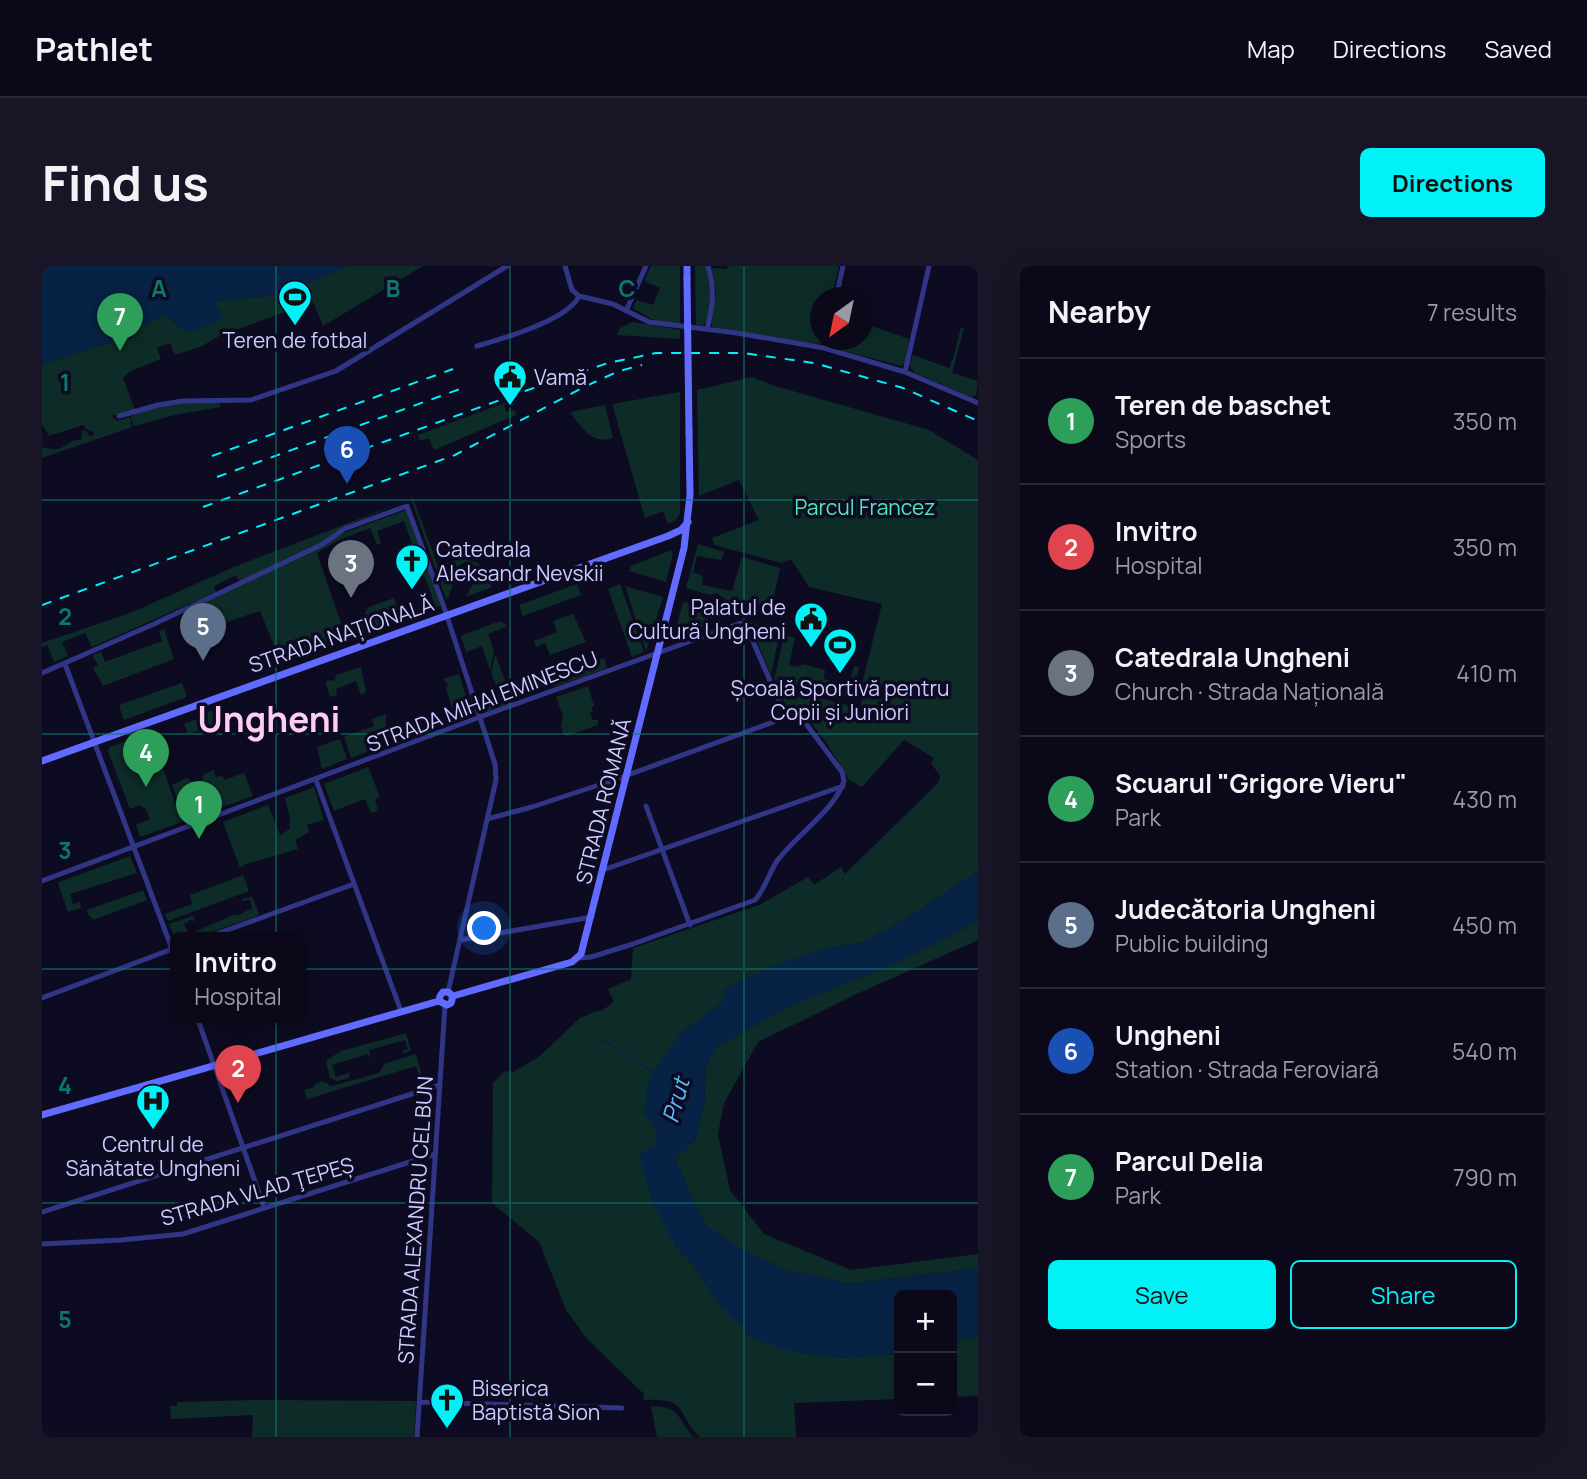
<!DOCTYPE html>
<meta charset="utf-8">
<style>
body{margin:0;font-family:Manrope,sans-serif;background:#181626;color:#f1f3f6}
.controls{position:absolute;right:21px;bottom:21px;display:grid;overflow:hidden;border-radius:10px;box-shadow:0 7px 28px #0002}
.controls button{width:63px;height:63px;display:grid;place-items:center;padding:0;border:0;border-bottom:2px solid #2a2938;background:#0a0819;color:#f1f3f6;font:35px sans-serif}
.compass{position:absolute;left:768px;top:21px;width:63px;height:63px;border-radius:50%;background:#0a0819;box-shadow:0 7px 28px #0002;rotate:213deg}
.you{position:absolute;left:443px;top:663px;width:24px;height:24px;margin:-18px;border:5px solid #fff;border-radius:50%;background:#1a73e8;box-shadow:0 0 0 10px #1a73e833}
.badge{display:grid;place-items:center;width:46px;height:46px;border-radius:50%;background:#00f1f6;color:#fff;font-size:23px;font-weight:700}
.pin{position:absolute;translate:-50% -58px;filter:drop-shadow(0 2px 4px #0008)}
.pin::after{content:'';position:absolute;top:37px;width:24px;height:21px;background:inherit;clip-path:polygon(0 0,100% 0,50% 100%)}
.popup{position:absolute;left:128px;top:666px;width:136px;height:91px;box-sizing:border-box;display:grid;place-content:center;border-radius:10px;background:#0a0819;filter:drop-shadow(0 2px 5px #0005);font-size:23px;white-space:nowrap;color:#999aa2}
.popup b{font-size:26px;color:#f1f3f6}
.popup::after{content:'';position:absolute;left:50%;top:100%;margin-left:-14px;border:14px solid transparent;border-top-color:#0a0819}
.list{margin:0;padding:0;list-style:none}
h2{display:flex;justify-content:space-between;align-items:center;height:91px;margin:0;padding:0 28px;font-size:30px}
h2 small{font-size:23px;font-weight:400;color:#999aa2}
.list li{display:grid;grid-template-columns:46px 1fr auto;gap:21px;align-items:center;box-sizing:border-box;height:126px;padding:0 28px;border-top:2px solid #2a2938}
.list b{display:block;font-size:26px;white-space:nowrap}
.list p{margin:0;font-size:23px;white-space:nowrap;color:#999aa2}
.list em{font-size:23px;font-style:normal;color:#999aa2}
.actions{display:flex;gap:14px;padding:21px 28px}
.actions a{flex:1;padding:16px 0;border:2px solid #00f1f6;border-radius:10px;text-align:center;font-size:24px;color:#00f1f6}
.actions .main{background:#00f1f6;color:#111}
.map{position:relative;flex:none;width:936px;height:1171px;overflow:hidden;border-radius:10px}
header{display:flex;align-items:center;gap:42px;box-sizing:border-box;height:98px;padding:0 35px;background:#0a0819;border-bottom:2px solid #2a2938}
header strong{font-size:33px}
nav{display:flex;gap:38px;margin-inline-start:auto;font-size:24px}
.intro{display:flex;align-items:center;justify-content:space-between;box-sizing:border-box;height:168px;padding:0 42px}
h1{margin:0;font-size:49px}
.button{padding:18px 32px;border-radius:10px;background:#00f1f6;color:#111;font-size:24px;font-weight:700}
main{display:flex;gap:42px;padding:0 42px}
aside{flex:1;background:#0a0819;border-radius:10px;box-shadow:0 7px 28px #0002}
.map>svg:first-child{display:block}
.green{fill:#0d2c28}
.water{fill:#072245}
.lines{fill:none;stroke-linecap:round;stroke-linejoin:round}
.stream{stroke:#072245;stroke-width:2}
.street{stroke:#313585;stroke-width:5}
.secondary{stroke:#626bff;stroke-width:7}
.rail{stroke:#00f1f6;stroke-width:2;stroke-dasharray:10 9;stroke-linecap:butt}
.secondary-bridge{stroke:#626bff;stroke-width:7}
.grid{fill:none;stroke:#0f766e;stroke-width:2;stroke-opacity:0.55}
.labels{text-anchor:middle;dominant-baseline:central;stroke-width:7;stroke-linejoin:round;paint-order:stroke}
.poi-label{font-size:21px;fill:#cdcbff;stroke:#0d0b21}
.park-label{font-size:21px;fill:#4ceab6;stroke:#0d0b21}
.street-label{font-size:21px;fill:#cdcbff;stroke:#0d0b21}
.water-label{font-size:23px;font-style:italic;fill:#59bfff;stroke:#0d0b21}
.town-label{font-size:35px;font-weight:bold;fill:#ffcdf1;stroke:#0d0b21}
.grid-label{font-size:23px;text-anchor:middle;font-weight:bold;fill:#0f766e;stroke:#0d0b21;stroke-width:7;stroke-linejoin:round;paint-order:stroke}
</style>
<header>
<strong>Pathlet</strong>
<nav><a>Map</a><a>Directions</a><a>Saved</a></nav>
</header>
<div class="intro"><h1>Find us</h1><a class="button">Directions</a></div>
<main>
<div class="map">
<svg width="936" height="1171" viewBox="0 0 936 1171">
<rect width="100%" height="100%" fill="#0d0b21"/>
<path class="green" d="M305 0H381L281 60 271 36 179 69 160 80 133 89 128 77 115 82 119 93 87 106 81 112 93 144 69 150 75 155 88 151 90 161 0 192V181C26 189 20 173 39 174L40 165 43 164 49 171 53 167 44 163 41 159 7 170 0 158V98L65 77 123 48 143 66 174 35 241 28Z
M609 0H638V59L611 54 591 42 595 34 611 39 618 22 602 15Z
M653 0H664C669 19 674 43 661 60L654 59Z
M687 0H797L790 31 778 32 779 77 773 78 671 61 669 57 674 27 670 2 684 3Z
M591 56 638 64V73L575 69 578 62Z
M821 57 867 73 863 97 859 100 791 82 788 74H820Z
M919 61 922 62 910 107 936 115 934 129 929 131 873 107 867 99 871 89 907 102 912 89Z
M710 111 733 120 887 164 936 194V605L864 653 819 677 785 682 681 724 685 733 638 768 602 846 614 863V879L633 980 650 997 681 1043 749 1085 797 1092 857 1088V1133L752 1137 754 1171H658C633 1147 648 1131 601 1134L602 1128 545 1073 524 1044 497 976 450 937 451 817 463 805 471 806 498 790 538 752 557 744 558 746 572 736 566 723 589 713 591 682 717 639 766 611 772 619 799 601 803 608 897 516 898 510 889 497 892 492 862 474 820 521 807 514 784 476 757 442 746 446 736 422 818 442 820 435 817 430 840 338 767 321 749 293 739 297 672 279 670 272 717 254 697 214 657 230 655 124Z
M638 126V248L634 254 626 258 621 245 603 252 570 138Z
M468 135 462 139 464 146 472 144 474 149 392 184 387 172 378 175 376 169Z
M142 137H177L179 141 137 148 92 160 89 151 91 149 111 142Z
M563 139 571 172C550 179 539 161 528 146Z
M371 232 396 300 423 291 439 299 450 321 424 331 437 306 436 302 423 296 419 298 406 332 404 333 369 233Z
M364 235 299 262 282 275 198 315 194 309 172 320 174 326 50 381 43 367 20 376 26 390 12 396 5 379 0 381V377L88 347 192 301Z
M364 244 399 340 392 342 393 339 362 255 335 265 339 277 335 279 328 262 297 274 275 287 300 360 319 353 327 341 352 332 360 354 239 397 218 345 166 362 157 339 299 268Z
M656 278 682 286 680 294 655 290 651 306 661 310 660 319 690 325 700 291 738 302 729 344 726 345 685 334 674 327 668 329 644 322Z
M629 284 631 288 624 316 587 305 589 300Z
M535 318 539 329 481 350 477 339Z
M578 318 602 386 590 391 566 323Z
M583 320 621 331 604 385Z
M641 336 664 342 667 347 664 361 631 373Z
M531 348 544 376 508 389 503 377 494 381 492 375 515 366 511 355Z
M458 355 466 360 446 368 452 384 448 404 440 380 424 386 419 370Z
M707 356 738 365 729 409Z
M793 362 813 367 805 400 786 395Z
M122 363 132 393 61 420 51 402 56 399 50 389 59 386 63 396 120 375 117 365Z
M742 369 753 372 747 399 756 401 760 398 783 404 782 413 807 419 812 400 817 402 809 432 732 414Z
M453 388 472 437 443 447 437 430 440 431 457 426 449 407Z
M562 392 565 402 512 421 509 413H516L521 409 524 410 528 405 532 407 533 403H540L542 400Z
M319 401 324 426 319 429 314 415 294 423 295 429 288 431 283 415 293 414 294 409Z
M417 408 430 449 414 454 404 423 406 419 401 413Z
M140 417 145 431 82 454 77 439Z
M546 420 552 440 549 442 551 446 548 447 551 454H556V459L525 470 521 468 519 460 521 450 514 431Z
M179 441 184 455 146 468 142 458 158 452V449Z
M344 448V479L309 492 302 471 332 460 330 453Z
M108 466 140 556 98 571 94 559 108 553 104 543 98 539 88 543 66 485 68 481Z
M298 473 305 493 280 503 275 481Z
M326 501 338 531 333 533 336 545 329 547 323 533 292 545 282 518Z
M171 504 174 511 180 510 182 514 202 507 211 530 143 555 130 519 145 512 151 517 160 514 161 509Z
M272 521 282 554 265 559 267 566 253 574 256 583 204 598 198 602 181 556 226 539 238 569 248 563 247 558 249 556 243 532Z
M88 590 95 607 28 628 31 638 38 636 39 642 26 646 16 618 17 616Z
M201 609 207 625 126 655 123 648 150 638 148 629Z
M101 624 105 634 51 654 45 647V644Z
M210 631 217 647 215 650 156 671 133 672 127 658 151 650 153 655 148 654 142 658 146 666H152L194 648 195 650 210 642 208 634 201 635 200 633Z
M936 655V674L819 726 716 776 682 837 676 868 688 924 722 968 809 1004 936 988V1002L807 1018 744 1004 697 982 662 958 633 893 653 874 662 838 664 801 674 781 753 737 853 698Z
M361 768H364L369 784 361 788 360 785 366 783 363 774 327 784 329 794 326 788 290 799 294 811 307 807V812L295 815 288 812 284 795 299 785Z
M374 788 382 818 380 819 374 800 265 833 262 824 273 821 272 819 280 815 290 820 333 808 338 806 342 798Z
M936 1069V1130L910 1131V1076Z
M215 1134 374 1135 372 1171H210L211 1149 129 1153 128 1140H135V1136Z
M609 1140C640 1142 633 1149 651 1171H615Z"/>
<path class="water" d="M0 0H305L241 28 175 35 172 40 181 47C175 60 156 63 143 66L123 48 65 77 0 98Z
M936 605V655L853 698 753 737 674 781 664 801 662 838 653 874 633 893 662 958 697 982 744 1004 807 1018 936 1002V1069L910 1076V1029H857V1088L797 1092 749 1085 711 1073 681 1043 650 997 633 980 610 935 597 889 614 878V863L602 846 607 812 638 768 684 733 680 724 731 700 785 682 819 677 864 653Z"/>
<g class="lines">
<path class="stream" d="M559 773 611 806"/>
<path class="street" d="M523 0 530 24 537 30 571 38 607 56 695 67 782 82 863 106 936 137
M794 32 801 0
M584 45 604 0
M665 63C671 40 673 23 666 0
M435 80C460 73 527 54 537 30
M863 106 887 0
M77 150 116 139 141 135 209 134 294 105 465 0
M23 398 133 691
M0 407 112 358 260 288 281 278 302 263 365 240 402 341 453 498 454 514 406 726
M274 514 359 745
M604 540 648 659
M445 553 490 541 572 514 756 447 800 506 802 515C793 544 754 569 735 595 727 607 723 623 713 634L591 678 549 691 537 692
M561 604 801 520
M0 615 438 451 699 357 704 359 744 452
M166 671 312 618
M418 674 550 651
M0 732 133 682
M155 751 222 941
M0 946 398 819
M0 978 79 974 141 968 393 888
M377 1136 580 1142
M375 1171 403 739"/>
<path class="secondary" d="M645 0V13
M0 495 626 270 639 264 646 256
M411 730 530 696 539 688 642 282 648 229 647 166
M397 735 398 730 401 726H406L411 730
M397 735 405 739 409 737 411 730
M0 849 397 735"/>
<path class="rail" d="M170 190 411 103
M175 211 418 123
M161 241 483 125 566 97 614 87H701L772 97 861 122 936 155
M0 339 413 189 542 121 577 105 600 99"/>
<path class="secondary-bridge" d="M645 13 647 166"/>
</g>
<path class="grid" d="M234 0V1171M468 0V1171M702 0V1171M0 234H936M0 468H936M0 703H936M0 937H936"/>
<defs>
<g id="stadium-pin" transform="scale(1.75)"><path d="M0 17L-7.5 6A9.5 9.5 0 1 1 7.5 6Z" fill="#00f1f6" stroke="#0d0b21"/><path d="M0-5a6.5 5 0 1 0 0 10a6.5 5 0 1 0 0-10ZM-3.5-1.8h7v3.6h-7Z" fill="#111"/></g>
<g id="civic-pin" transform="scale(1.75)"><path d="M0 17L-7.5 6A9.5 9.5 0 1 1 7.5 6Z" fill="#00f1f6" stroke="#0d0b21"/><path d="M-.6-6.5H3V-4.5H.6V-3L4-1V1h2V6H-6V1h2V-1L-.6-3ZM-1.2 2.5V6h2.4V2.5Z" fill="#111"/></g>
<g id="church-pin" transform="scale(1.75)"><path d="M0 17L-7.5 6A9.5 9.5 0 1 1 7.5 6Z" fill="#00f1f6" stroke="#0d0b21"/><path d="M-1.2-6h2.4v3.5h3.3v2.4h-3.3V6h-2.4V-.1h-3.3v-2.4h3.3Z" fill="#111"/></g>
<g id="hospital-pin" transform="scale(1.75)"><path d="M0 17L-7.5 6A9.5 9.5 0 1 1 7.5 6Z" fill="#00f1f6" stroke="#0d0b21"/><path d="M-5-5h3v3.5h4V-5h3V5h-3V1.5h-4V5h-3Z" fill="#111"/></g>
</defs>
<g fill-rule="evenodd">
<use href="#stadium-pin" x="253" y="31"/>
<use href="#civic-pin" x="468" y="111"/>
<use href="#church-pin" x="370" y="295"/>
<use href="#civic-pin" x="769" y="353"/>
<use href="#stadium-pin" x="798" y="379"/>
<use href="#hospital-pin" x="111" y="835"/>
<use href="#church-pin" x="405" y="1134"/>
</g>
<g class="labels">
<g class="poi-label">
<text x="253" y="74">Teren de fotbal</text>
<text x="492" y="111" text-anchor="start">Vamă</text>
<text x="394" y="283" text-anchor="start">Catedrala<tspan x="394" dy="24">Aleksandr Nevskii</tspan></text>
<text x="744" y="341" text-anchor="end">Palatul de<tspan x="744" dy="24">Cultură Ungheni</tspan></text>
<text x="798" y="422">Școală Sportivă pentru<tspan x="798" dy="24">Copii și Juniori</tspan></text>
<text x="111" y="878">Centrul de<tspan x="111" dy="24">Sănătate Ungheni</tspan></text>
<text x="430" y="1122" text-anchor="start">Biserica<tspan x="430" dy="24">Baptistă Sion</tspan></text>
</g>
<g class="park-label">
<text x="823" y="241">Parcul Francez</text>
</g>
<g class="street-label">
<text transform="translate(299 368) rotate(-19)">STRADA NAȚIONALĂ</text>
<text transform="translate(440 435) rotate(-21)">STRADA MIHAI EMINESCU</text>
<text transform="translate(561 535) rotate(-76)">STRADA ROMANĂ</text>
<text transform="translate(215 925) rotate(-16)">STRADA VLAD ŢEPEȘ</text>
<text transform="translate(373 954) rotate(-86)">STRADA ALEXANDRU CEL BUN</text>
</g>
<g class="water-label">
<text transform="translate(633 834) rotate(-74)">Prut</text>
</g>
<g class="town-label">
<text x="227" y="453">Ungheni</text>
</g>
</g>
<g class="grid-label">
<text x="117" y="31">A</text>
<text x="351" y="31">B</text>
<text x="585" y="31">C</text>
<text x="23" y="125">1</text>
<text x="23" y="359">2</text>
<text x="23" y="593">3</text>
<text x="23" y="828">4</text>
<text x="23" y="1062">5</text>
</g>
</svg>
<div class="controls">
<button>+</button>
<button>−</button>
</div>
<svg class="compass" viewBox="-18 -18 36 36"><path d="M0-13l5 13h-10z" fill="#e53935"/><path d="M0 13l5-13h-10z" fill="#999aa2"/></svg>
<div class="you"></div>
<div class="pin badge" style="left:157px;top:573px;background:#2e9e5b">1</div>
<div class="pin badge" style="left:196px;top:837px;background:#e0444e">2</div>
<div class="popup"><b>Invitro</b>Hospital</div>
<div class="pin badge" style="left:309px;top:332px;background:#6b7280">3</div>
<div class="pin badge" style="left:104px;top:521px;background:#2e9e5b">4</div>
<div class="pin badge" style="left:161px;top:395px;background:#5c6f8a">5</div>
<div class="pin badge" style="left:305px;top:218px;background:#1a4fb4">6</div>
<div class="pin badge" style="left:78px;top:85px;background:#2e9e5b">7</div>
</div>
<aside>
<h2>Nearby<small>7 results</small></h2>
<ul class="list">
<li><span class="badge" style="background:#2e9e5b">1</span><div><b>Teren de baschet</b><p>Sports</p></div><em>350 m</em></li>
<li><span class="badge" style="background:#e0444e">2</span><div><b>Invitro</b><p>Hospital</p></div><em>350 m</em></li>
<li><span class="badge" style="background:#6b7280">3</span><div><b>Catedrala Ungheni</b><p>Church · Strada Națională</p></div><em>410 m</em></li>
<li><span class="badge" style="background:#2e9e5b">4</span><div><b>Scuarul &quot;Grigore Vieru&quot;</b><p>Park</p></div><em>430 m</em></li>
<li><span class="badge" style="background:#5c6f8a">5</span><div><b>Judecătoria Ungheni</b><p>Public building</p></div><em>450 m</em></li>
<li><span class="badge" style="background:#1a4fb4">6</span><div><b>Ungheni</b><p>Station · Strada Feroviară</p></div><em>540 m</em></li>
<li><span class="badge" style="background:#2e9e5b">7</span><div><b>Parcul Delia</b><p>Park</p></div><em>790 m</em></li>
</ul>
<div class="actions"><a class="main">Save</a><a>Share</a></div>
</aside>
</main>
